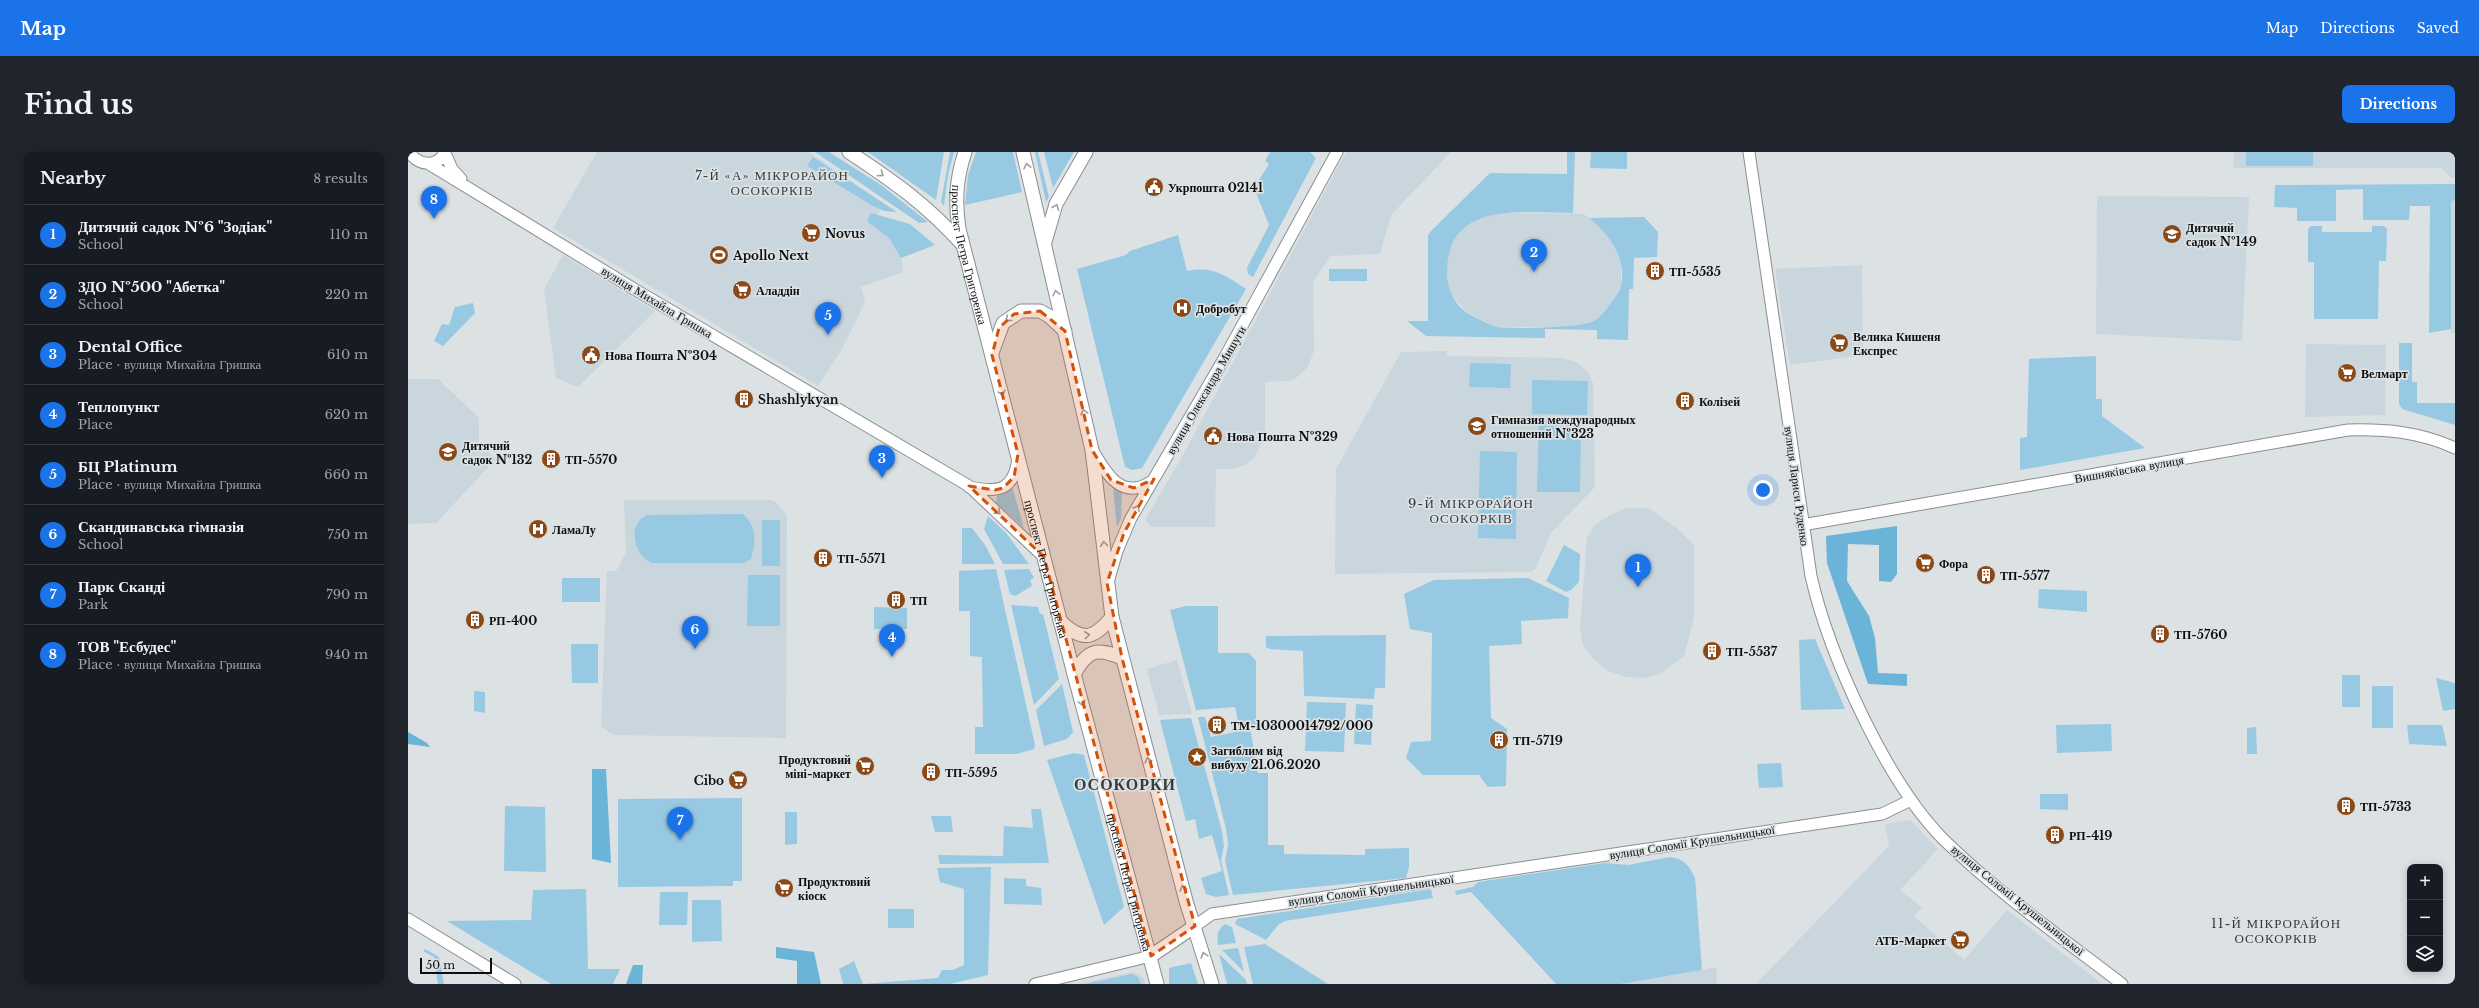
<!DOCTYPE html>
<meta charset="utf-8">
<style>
body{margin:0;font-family:"Libre Baskerville",serif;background:#20242c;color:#f1f3f6}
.controls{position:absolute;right:12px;bottom:12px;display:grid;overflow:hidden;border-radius:8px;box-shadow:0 2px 10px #0003}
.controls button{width:36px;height:36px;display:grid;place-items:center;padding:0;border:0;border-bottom:1px solid #363941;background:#171b24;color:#f1f3f6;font:20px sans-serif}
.scale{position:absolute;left:12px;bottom:10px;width:72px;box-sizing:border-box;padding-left:4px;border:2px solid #0d0e0f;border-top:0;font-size:11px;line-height:14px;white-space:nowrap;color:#0d0e0f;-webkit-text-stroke:3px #dce1e4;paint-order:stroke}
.you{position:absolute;left:1355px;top:338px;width:14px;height:14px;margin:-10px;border:3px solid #fff;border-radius:50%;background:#1a73e8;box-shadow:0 0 0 6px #1a73e833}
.badge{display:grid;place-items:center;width:26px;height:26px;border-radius:50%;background:#1a73e8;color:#fff;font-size:13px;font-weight:700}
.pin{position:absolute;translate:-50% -33px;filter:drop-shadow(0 1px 2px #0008)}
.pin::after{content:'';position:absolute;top:21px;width:14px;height:12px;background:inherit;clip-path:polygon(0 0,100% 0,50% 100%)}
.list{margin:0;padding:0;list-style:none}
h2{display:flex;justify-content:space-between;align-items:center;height:52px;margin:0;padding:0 16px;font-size:17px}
h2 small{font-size:13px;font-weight:400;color:#9ea1a6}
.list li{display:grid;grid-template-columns:26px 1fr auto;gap:12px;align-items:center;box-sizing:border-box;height:60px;padding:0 16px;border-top:1px solid #363941}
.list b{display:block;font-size:15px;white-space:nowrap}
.list p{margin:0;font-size:13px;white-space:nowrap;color:#9ea1a6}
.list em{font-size:13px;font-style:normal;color:#9ea1a6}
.icon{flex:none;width:22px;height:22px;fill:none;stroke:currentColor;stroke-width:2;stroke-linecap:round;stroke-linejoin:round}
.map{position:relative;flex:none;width:2047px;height:832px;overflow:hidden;border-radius:8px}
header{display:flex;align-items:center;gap:24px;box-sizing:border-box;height:56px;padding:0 20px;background:#1a73e8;color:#fff}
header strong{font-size:19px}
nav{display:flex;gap:22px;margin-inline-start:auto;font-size:14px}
.intro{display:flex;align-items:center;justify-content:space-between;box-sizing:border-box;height:96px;padding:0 24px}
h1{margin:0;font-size:28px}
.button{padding:10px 18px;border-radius:8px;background:#1a73e8;color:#fff;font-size:14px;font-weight:700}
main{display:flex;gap:24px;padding:0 24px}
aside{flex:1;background:#171b24;border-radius:8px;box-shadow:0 2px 10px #0003}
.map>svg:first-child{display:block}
.built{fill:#c9d6dd}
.green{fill:#97c9e3}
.forest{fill:#6ab4d8}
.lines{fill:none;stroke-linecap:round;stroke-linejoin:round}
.minor-casing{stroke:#898e90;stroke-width:13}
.tertiary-casing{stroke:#898e90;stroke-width:15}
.minor{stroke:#fff;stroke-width:11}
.tertiary{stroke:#fff;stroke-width:13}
.oneway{stroke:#9e9f9f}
.marked{fill:#d2520c;fill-opacity:0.2;stroke:#d2520c;stroke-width:3;stroke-dasharray:8 5;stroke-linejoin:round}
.labels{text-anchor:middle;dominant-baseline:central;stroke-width:3.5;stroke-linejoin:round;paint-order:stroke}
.poi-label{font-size:12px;font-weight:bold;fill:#0d0e0f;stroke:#dce1e4;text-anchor:start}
.street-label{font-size:12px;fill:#0d0e0f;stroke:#dce1e4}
.neighbourhood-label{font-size:13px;letter-spacing:1px;fill:#363b3d;stroke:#dce1e4}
.district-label{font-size:16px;font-weight:bold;letter-spacing:1px;fill:#363b3d;stroke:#dce1e4}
</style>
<header>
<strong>Map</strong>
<nav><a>Map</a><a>Directions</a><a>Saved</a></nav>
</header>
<div class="intro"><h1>Find us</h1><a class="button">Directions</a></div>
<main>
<aside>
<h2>Nearby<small>8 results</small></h2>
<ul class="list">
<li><span class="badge">1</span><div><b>Дитячий садок №6 &quot;Зодіак&quot;</b><p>School</p></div><em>110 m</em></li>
<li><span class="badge">2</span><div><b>ЗДО №500 &quot;Абетка&quot;</b><p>School</p></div><em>220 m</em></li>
<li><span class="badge">3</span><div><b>Dental Office</b><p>Place · вулиця Михайла Гришка</p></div><em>610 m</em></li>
<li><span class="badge">4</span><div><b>Теплопункт</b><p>Place</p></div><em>620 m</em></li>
<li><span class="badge">5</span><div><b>БЦ Platinum</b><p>Place · вулиця Михайла Гришка</p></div><em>660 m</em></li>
<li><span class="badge">6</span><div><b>Скандинавська гімназія</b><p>School</p></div><em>750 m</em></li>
<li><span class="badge">7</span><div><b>Парк Сканді</b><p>Park</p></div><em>790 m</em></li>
<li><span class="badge">8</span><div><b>ТОВ &quot;Есбудес&quot;</b><p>Place · вулиця Михайла Гришка</p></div><em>940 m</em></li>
</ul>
</aside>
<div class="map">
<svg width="2047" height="832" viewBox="0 0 2047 832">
<rect width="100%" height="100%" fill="#dce1e4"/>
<path class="built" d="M189 0H401L476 52 464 71 481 86 493 106 495 120 453 135 457 150 434 197 410 234 145 76Z
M938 0H1043L983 63 972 102 922 104 905 130 906 198 900 215 888 226 880 229 857 230V283L847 305 837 313 825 317H808L807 375H744L737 368 775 303Z
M1826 0H2047V26H2044L2033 16H1825Z
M1689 44 1841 45 1834 189 1688 182Z
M2043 48H2047V181L2043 180Z
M1086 61 1176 62 1194 76 1207 95 1213 112V134L1196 161 1183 170 1162 175H1088L1060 161 1042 141 1039 127V105L1042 94 1055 76 1065 68Z
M155 103 247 159 170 235 148 226 136 137Z
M1454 113 1455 203 1382 213 1367 117Z
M1898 192 1978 193 1977 263 1897 265Z
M1039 199V204L1154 206 1168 210 1180 220 1185 231 1187 335 1143 381 1128 416 1123 420 927 422 928 317 993 200Z
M0 227H30L71 266V292L88 307 28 371 0 372Z
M216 348H361L366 349 379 363 378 586 205 583 193 574 199 419H208L218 401Z
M1218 356H1240L1269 376 1286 393V465L1276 504 1252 522 1236 526 1219 525 1200 519 1184 506 1175 493 1172 475 1179 386 1187 373 1202 363Z
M769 508 784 562 751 563 739 517Z
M1502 668 1530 697 1492 738 1514 756 1506 764 1556 808 1599 758 1694 832H1348L1481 694 1477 672Z
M1308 815 1309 832H1211L1294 818Z
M725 820 736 826 737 832H671Z"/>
<path class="green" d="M407 0H421L473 33 520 70 511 71Z
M460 0H536L528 48Z
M542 0H546L540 23 536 54 533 50Z
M568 0H605L614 40 557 53 560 23Z
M627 0H630L641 45 638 50Z
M636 0H666L645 36Z
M862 0H902L908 6 845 125 840 122 839 116 861 73 846 36 861 12 857 9Z
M1159 0H1167L1165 61C1115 61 1040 48 1039 119 1038 135 1047 154 1061 162 1069 166 1081 173 1089 175 1106 177 1167 176 1183 170 1193 166 1198 158 1204 149 1207 145 1212 139 1213 134 1219 106 1201 82 1181 66L1236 65 1250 80 1249 105 1226 106 1225 137H1221L1220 188 1189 187V178L1137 177V186L1018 184 999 169H1020V83L1023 79 1082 21 1159 22Z
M1183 0H1219V17L1182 16Z
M1838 0H1905V14H1838Z
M405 5 489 60 476 59 465 54 399 14Z
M2047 32V48L2043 49V177L2021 181 2022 54H2002L2001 68H1955V37L1928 38V69H1889V56L1866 55 1867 33Z
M463 61 502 72 527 93 493 106 481 86 459 69Z
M1903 74H1914V80H1964V74H1976L1979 77 1978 109H1971L1970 167H1906V110H1900V77Z
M770 83 779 119C806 114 816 123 838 137L734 316 724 318 717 315 669 117 718 103 722 99Z
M921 117H959V129H921Z
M65 151 67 161 35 194 26 189 34 172 41 173 47 155Z
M1991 191H2004V230H2009V251H2047V273L1994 257 1991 252Z
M1688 204V247H1694V264L1737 296 1612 318V286L1619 285 1621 207Z
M1062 211 1103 212 1102 236 1061 235Z
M1124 228 1180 229 1179 263 1124 262Z
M1131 268 1173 269 1172 340H1129Z
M1072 299 1109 300 1108 387 1070 386Z
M604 334 616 376 588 351 589 344Z
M705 336 714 340 713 366 709 375Z
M335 362C349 375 348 389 343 407L335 411H244C225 403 219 372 239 363Z
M580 364 598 381 621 412H595L576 377Z
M354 368H372V414H354Z
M554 376H564L577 393 587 412H554Z
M1156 393 1172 402 1171 430 1163 438 1158 440 1138 429Z
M588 417 627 593 626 597 608 602H567V575H575L574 505 562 504V459H551V419Z
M621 417 626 426 622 428 624 434 607 444 602 442 596 418Z
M340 423H372V474H339Z
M154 426H192V450H154Z
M1120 426 1161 446 1160 466 1113 469 1114 492 1081 494 1083 566 1099 577 1098 634 1080 635 1071 623H1015L998 606 1003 590 1023 589 1024 481 1002 477 996 442 1026 428Z
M1631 437 1679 439V460L1630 456Z
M603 453 630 455 632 462H635L651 527 626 553Z
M778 454H810V501H841L848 509V577L842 576 850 621H860V693H876V702L957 703V697L1001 696V715L998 726 825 743 817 709 820 692 818 677 790 565H797L803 585 832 579 827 555 788 558 762 458Z
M466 455 499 456V477H466Z
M978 483 977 536H967L966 547 896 544 895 499 862 497 858 495V484Z
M1407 487 1437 557 1393 558 1391 488Z
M163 492H190V531H164Z
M1934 523H1952V555H1934Z
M2028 526 2047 531V557L2035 559Z
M654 532 665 580 659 587 636 594 628 558Z
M1964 534H1985V576H1964Z
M66 539 77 540V561L66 559Z
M899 550 938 551 936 600 897 599Z
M948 552 965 553 963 593 946 592Z
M783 566 814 679 816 694 813 709 821 743 808 745 798 742 793 726 814 719 804 683 791 687 787 667 778 669 752 568Z
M1703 572 1704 599 1649 601 1648 573Z
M1999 573H2034L2039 594 2001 592Z
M1848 575 1849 602H1839V576Z
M666 601 676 603 716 755 696 773 639 608Z
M1373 611 1375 635 1351 636 1349 612Z
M1632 642H1660V658L1632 657Z
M334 646V729H325V734L210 735V647Z
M97 654 137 655 138 720 96 719Z
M623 657H633L641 711 532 712 530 703 595 704 596 674 625 676Z
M377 660H389V692L377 693Z
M523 664H543L545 680H527Z
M1262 705C1276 707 1281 713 1287 726L1294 818 1212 832H1148L1063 740 1048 743 1047 739 1065 735 1070 730 1197 711 1220 713Z
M583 715 580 823 542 832H435L431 817 446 809 455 832 530 826 534 818H545L556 813V737L532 730 529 716Z
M596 726 618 727V734L633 736 634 753 596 752Z
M178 737 180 817H212L205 832H143L39 769 123 768 125 738Z
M1023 737 1025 746 877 769 871 772 858 788 827 772 829 767Z
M252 740H280L279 773H251Z
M284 748H313L314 789 284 790Z
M480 757H506V776H480Z
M817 772 824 775 828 791 810 793C809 783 809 778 817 772Z
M857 792 920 832H845L836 795Z
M830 796 836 820 814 798Z
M17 797 31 805 36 832H30L26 805 15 799Z
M811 802 838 828 839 832H819Z
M783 811 790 832H761V816Z
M724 822 730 825 733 832H678Z"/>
<path class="forest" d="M1489 374V422L1483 430 1471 429V393L1440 392 1439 429 1461 464 1467 486 1470 521 1499 522V534L1460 532 1419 411 1418 384Z
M0 580 19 591 22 595 0 592Z
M184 617H198L203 711 184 707Z
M368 795 406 800 413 832H389V809L368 806Z
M225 813H235L234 832H218Z"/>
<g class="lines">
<g class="minor-casing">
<path id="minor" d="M1 0C11 14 29 16 37 0
M1341 0 1403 424C1421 503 1478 629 1535 687 1589 740 1654 786 1714 832
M37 1 44 17 53 27
M21 12 226 137 561 334 636 405
M685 299C698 321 714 350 744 329
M561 335C590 341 606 339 610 306
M1394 373 1940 278C1978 277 2012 280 2047 296
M701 427 709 399 723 366 817 205 929 0
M0 767 107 832
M787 774 804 762 1474 662 1503 648
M627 832 743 804"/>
</g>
<g class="tertiary-casing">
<g id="tertiary">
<path d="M441 0C485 29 518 52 554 92"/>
<path id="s1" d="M557 0C548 27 547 50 551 77L666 522 749 832"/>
<path d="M615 0 684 298 704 465 778 749 804 832"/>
<path d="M637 90 648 52 678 0"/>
<path d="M584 201 595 171 613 159H632L641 164 657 179"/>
<path d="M652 469C674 490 685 488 704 465"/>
<path d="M666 522C680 498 688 495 714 506"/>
<path d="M743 804 787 774"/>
</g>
</g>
<use href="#minor" class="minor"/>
<use href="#tertiary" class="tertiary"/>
</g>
<defs><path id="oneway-chevron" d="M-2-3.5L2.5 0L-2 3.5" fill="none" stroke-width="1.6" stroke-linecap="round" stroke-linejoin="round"/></defs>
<g class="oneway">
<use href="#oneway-chevron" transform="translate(619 14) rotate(-103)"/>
<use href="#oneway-chevron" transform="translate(473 22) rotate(34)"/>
<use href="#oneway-chevron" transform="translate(648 55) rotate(-68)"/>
<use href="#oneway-chevron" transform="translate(648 141) rotate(-103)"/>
<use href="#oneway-chevron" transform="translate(600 167) rotate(142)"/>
<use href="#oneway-chevron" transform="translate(594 241) rotate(75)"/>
<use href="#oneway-chevron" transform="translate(676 260) rotate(-102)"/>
<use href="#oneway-chevron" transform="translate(729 356) rotate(-60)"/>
<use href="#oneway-chevron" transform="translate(590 360) rotate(44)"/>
<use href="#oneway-chevron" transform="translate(696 392) rotate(-95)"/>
<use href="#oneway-chevron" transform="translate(679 483) rotate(-6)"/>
<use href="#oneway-chevron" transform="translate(674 551) rotate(75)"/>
<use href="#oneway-chevron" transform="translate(740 608) rotate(-105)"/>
<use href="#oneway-chevron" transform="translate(775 736) rotate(-105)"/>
<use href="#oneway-chevron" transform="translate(796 803) rotate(-106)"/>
</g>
<path class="marked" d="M632 159 657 179 684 298 703 328 726 336 746 327 716 381 699 431 714 506 787 774 743 804 636 405 561 334 587 338 595 336 606 325 610 302 584 203 591 176 606 162Z"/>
<defs>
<g id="civic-disc" transform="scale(1)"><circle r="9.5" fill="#8b4918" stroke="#dce1e4"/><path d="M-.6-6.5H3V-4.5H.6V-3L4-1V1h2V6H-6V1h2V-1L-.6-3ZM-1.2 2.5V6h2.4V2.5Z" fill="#fff"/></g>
<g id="supermarket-disc" transform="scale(1)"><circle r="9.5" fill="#8b4918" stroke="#dce1e4"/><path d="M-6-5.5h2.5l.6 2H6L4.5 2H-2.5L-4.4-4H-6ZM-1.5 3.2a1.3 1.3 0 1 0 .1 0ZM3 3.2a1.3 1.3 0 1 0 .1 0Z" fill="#fff"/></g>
<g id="school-disc" transform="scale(1)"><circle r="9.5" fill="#8b4918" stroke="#dce1e4"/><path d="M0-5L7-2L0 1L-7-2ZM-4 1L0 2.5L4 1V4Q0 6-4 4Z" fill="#fff"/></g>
<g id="stadium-disc" transform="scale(1)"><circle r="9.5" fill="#8b4918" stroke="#dce1e4"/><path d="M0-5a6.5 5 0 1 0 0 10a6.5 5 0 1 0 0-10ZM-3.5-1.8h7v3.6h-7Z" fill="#fff"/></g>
<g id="building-disc" transform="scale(1)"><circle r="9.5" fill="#8b4918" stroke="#dce1e4"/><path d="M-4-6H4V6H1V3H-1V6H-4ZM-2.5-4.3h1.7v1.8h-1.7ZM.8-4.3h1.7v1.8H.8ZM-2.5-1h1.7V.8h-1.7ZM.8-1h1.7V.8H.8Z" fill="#fff"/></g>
<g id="hospital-disc" transform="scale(1)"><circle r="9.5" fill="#8b4918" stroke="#dce1e4"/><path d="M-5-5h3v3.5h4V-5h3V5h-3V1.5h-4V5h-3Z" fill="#fff"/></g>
<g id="sight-disc" transform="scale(1)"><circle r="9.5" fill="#8b4918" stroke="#dce1e4"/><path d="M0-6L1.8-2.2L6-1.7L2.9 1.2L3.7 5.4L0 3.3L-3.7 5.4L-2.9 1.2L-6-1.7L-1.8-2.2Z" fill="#fff"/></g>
</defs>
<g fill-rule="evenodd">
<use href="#civic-disc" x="746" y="35"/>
<use href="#supermarket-disc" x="403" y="81"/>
<use href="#school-disc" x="1764" y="82"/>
<use href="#stadium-disc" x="311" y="103"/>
<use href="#building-disc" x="1247" y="119"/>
<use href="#supermarket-disc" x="334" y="138"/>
<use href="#hospital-disc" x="774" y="156"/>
<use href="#supermarket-disc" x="1431" y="191"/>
<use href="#civic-disc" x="183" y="203"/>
<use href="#supermarket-disc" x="1939" y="221"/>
<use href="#building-disc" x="336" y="247"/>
<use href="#building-disc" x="1277" y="249"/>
<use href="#school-disc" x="1069" y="274"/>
<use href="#civic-disc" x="805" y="284"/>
<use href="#school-disc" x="40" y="300"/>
<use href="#building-disc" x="143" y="307"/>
<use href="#hospital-disc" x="130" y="377"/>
<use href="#building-disc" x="415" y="406"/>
<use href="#supermarket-disc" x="1517" y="411"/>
<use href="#building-disc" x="1578" y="423"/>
<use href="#building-disc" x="488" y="448"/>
<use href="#building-disc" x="67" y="468"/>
<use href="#building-disc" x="1752" y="482"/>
<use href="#building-disc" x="1304" y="499"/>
<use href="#building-disc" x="809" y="573"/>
<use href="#building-disc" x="1091" y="588"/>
<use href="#sight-disc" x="789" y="605"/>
<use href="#supermarket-disc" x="457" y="614"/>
<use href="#building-disc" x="523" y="620"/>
<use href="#supermarket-disc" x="330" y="628"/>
<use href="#building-disc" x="1938" y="654"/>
<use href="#building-disc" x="1647" y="683"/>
<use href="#supermarket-disc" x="376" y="736"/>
<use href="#supermarket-disc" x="1552" y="788"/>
</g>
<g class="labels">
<g class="poi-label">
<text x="760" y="35">Укрпошта 02141</text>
<text x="1778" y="75">Дитячий<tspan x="1778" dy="14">садок №149</tspan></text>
<text x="417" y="81">Novus</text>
<text x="325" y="103">Apollo Next</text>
<text x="1261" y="119">ТП-5535</text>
<text x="348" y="138">Аладдін</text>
<text x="788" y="156">Добробут</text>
<text x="1445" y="184">Велика Кишеня<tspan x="1445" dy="14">Експрес</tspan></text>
<text x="197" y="203">Нова Пошта №304</text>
<text x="1953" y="221">Велмарт</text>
<text x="350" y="247">Shashlykyan</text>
<text x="1291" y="249">Колізей</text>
<text x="1083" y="267">Гимназия международных<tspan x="1083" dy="14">отношений №323</tspan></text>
<text x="819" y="284">Нова Пошта №329</text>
<text x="54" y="293">Дитячий<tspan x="54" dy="14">садок №132</tspan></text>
<text x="157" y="307">ТП-5570</text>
<text x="144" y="377">ЛамаЛу</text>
<text x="429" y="406">ТП-5571</text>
<text x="1531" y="411">Фора</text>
<text x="1592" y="423">ТП-5577</text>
<text x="502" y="448">ТП</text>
<text x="81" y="468">РП-400</text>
<text x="1766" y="482">ТП-5760</text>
<text x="1318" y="499">ТП-5537</text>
<text x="823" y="573">ТМ-10300014792/000</text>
<text x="1105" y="588">ТП-5719</text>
<text x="803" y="598">Загиблим від<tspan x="803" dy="14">вибуху 21.06.2020</tspan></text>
<text x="443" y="607" text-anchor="end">Продуктовий<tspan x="443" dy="14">міні-маркет</tspan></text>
<text x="537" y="620">ТП-5595</text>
<text x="316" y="628" text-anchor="end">Cibo</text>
<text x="1952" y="654">ТП-5733</text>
<text x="1661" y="683">РП-419</text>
<text x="390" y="729">Продуктовий<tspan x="390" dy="14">кіоск</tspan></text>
<text x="1538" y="788" text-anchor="end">АТБ-Маркет</text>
</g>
<g class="street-label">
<text stroke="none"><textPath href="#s1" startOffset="105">проспект Петра Григоренка</textPath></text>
<text transform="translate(249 150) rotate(31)">вулиця Михайла Гришка</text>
<text transform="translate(798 238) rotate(-60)">вулиця Олександра Мишуги</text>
<text transform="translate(1721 317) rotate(-10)">Вишняківська вулиця</text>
<text transform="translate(1389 334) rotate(82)">вулиця Лариси Руденко</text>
<text stroke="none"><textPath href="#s1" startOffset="429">проспект Петра Григоренка</textPath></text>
<text transform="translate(1284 690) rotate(-9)">вулиця Соломії Крушельницької</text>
<text stroke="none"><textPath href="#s1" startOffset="753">проспект Петра Григоренка</textPath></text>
<text transform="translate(963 738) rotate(-8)">вулиця Соломії Крушельницької</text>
<text transform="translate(1610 748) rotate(39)">вулиця Соломії Крушельницької</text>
</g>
<g class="neighbourhood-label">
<text x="364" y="23">7-Й «А» МІКРОРАЙОН<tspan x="364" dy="15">ОСОКОРКІВ</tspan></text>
<text x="1063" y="351">9-Й МІКРОРАЙОН<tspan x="1063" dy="15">ОСОКОРКІВ</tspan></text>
<text x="1868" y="771">11-Й МІКРОРАЙОН<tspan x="1868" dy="15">ОСОКОРКІВ</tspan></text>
</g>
<g class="district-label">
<text x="717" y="632">ОСОКОРКИ</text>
</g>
</g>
</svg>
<div class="controls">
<button>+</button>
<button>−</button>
<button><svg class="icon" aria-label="layers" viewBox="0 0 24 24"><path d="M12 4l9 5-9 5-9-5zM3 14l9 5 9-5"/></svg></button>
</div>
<div class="scale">50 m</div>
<div class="you"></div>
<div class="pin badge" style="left:1230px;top:435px">1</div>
<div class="pin badge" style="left:1126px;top:120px">2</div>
<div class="pin badge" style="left:474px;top:326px">3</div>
<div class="pin badge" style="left:484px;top:505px">4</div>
<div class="pin badge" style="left:420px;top:183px">5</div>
<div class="pin badge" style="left:287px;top:497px">6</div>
<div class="pin badge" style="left:272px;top:688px">7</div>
<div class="pin badge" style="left:26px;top:67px">8</div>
</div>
</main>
